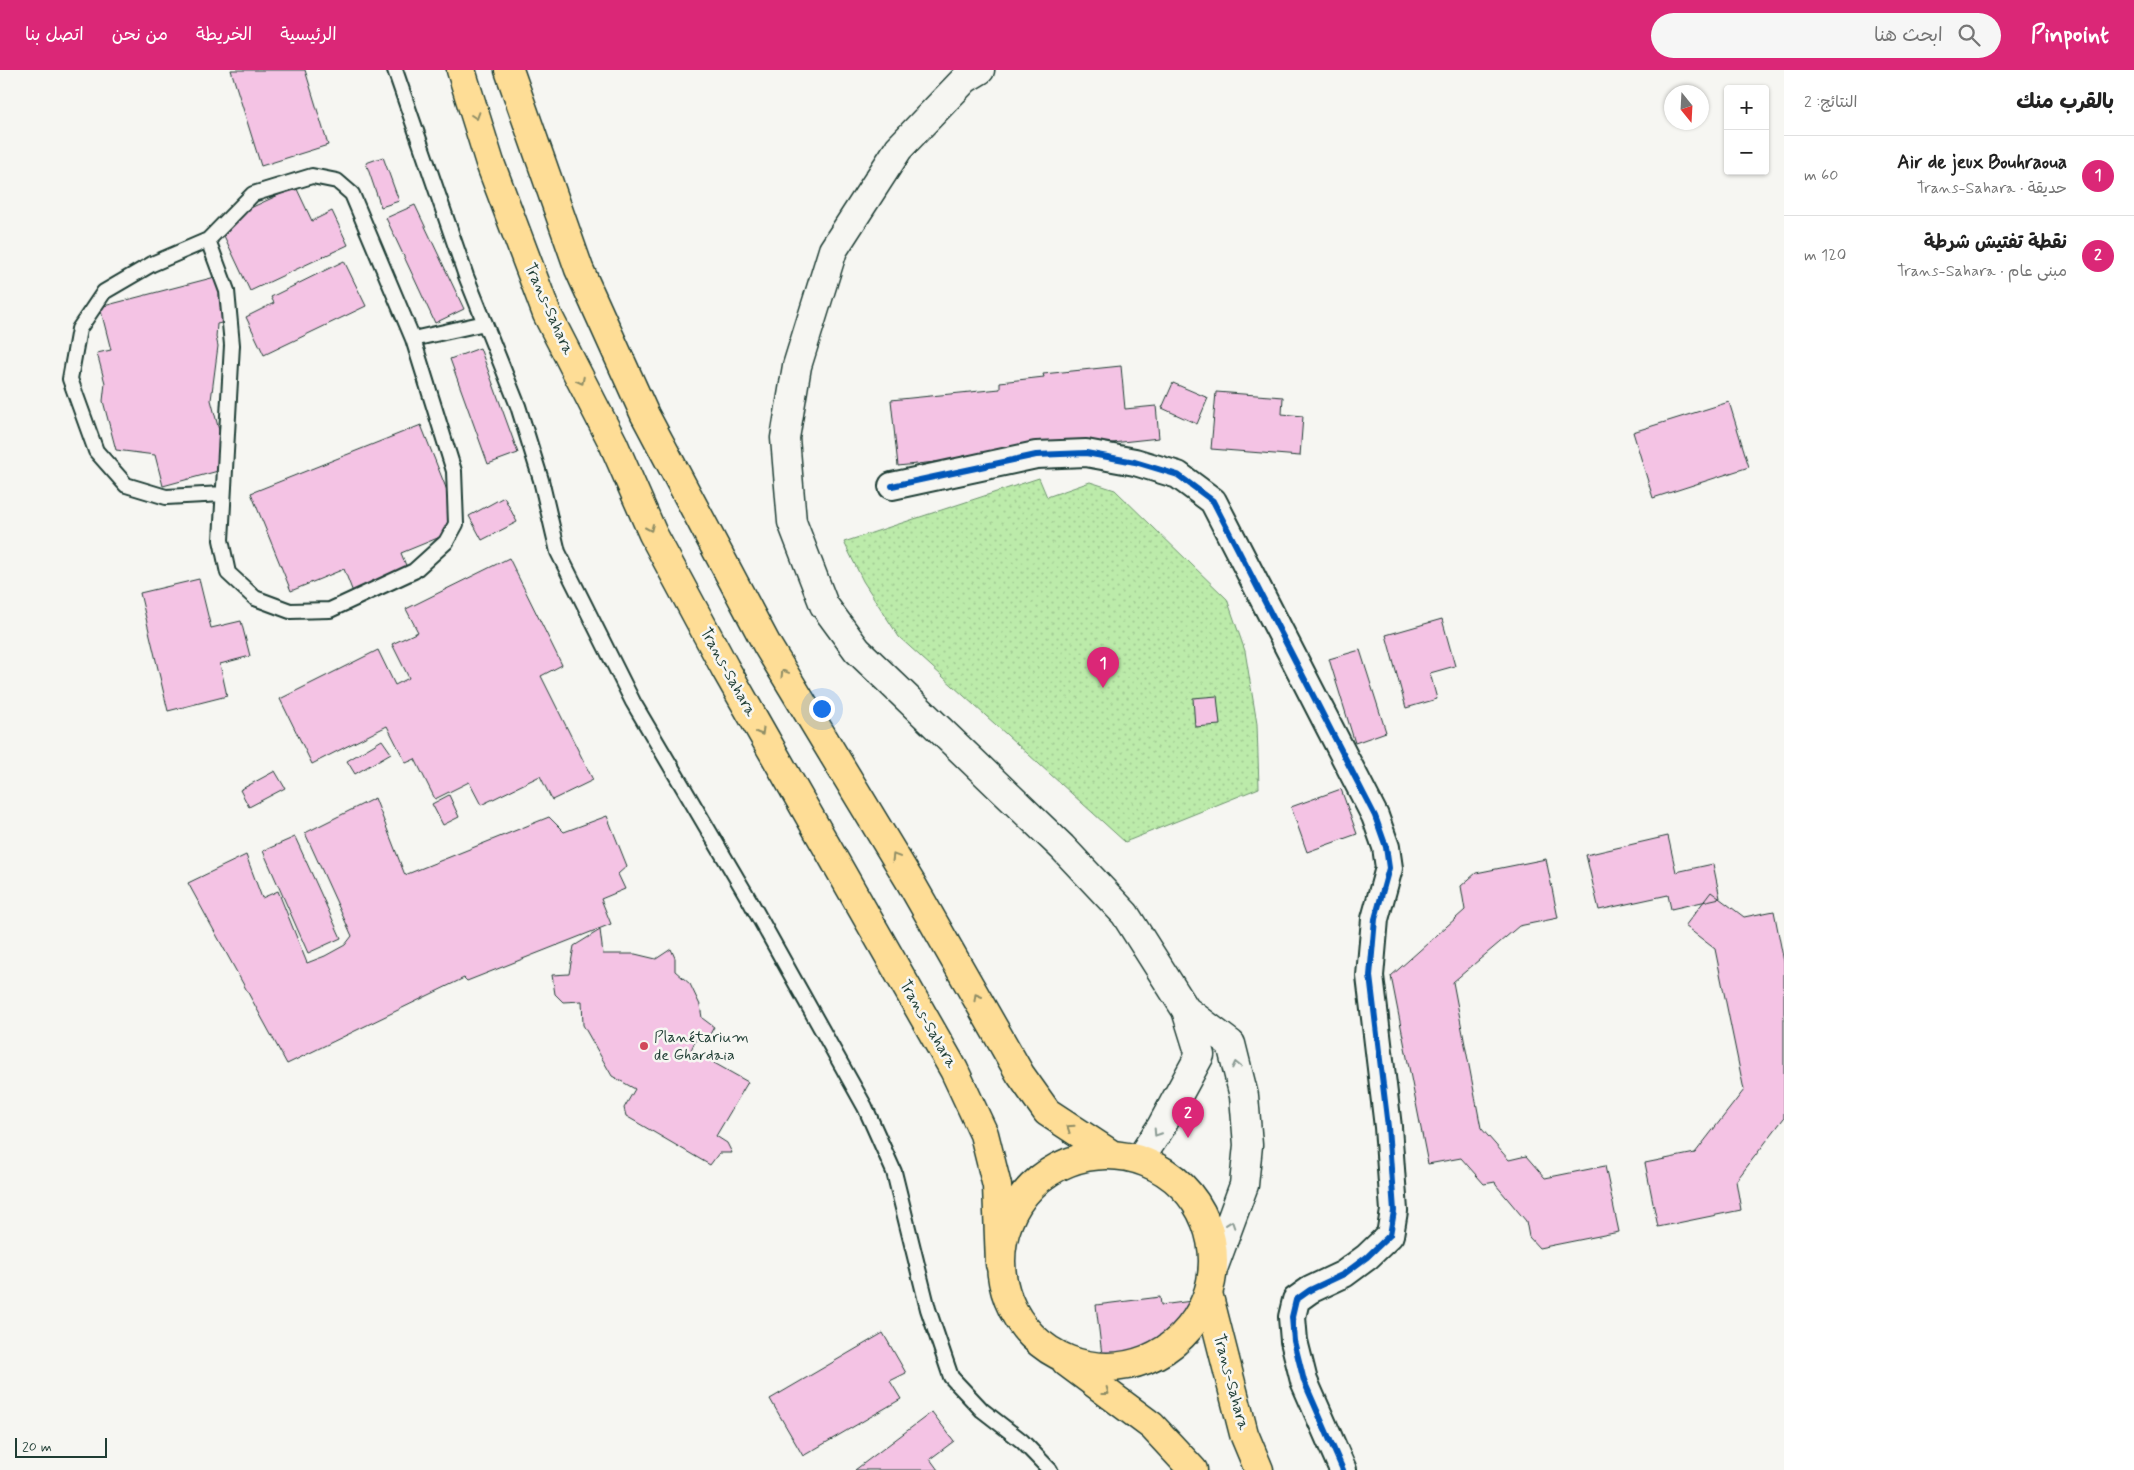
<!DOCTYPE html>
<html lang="ar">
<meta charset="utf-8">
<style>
body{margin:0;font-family:Mynerve,"Playpen Sans Arabic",sans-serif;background:#f6f6f6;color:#222;direction:rtl}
.controls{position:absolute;right:15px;top:15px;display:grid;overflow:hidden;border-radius:5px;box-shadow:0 1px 4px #0004}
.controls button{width:45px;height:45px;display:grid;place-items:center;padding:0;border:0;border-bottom:1px solid #e0e0e0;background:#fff;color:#222;font:25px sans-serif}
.compass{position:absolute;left:1664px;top:15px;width:45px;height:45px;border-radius:50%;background:#fff;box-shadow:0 1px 4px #0004;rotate:162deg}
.scale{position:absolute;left:15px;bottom:12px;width:92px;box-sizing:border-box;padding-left:5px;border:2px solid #1f3d34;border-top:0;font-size:14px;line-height:18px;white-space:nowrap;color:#1f3d34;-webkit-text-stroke:4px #f6f6f2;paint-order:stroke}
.you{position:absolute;left:821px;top:638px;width:18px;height:18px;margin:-12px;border:4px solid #fff;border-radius:50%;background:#1a73e8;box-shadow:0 0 0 8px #1a73e833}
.badge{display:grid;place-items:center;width:32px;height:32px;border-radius:50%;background:#db2777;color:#fff;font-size:16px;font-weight:700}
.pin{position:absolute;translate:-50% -41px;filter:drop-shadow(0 1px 2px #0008)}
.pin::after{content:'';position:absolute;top:26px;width:18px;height:15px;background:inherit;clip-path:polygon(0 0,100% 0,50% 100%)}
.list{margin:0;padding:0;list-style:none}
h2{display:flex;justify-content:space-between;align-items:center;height:65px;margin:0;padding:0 20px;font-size:21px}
h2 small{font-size:16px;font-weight:400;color:#767676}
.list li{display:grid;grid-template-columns:32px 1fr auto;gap:15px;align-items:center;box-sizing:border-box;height:80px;padding:0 20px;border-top:1px solid #e0e0e0}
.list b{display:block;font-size:19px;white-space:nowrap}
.list p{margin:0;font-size:16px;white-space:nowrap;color:#767676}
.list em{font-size:16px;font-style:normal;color:#767676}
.icon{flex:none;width:28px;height:28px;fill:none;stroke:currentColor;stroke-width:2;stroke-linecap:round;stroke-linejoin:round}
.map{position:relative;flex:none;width:1784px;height:1400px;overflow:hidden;direction:ltr}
header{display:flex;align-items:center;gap:30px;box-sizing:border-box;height:70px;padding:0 25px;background:#db2777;color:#fff}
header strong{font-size:24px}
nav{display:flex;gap:28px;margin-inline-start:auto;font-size:18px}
.search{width:350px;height:45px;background:#f6f6f6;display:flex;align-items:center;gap:12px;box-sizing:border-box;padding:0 18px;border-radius:28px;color:#767676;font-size:19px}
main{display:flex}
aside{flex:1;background:#fff}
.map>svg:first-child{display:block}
.park{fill:url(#park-dots);stroke:#6e946f}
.building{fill:#f4c3e4;stroke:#1f3d34}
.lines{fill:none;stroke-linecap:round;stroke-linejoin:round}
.lane-casing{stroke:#1f3d34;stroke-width:18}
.street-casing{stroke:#1f3d34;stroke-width:30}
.secondary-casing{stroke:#1f3d34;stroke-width:31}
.highway-casing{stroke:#1f3d34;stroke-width:31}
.lane{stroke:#f6f6f2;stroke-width:14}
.street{stroke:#f6f6f2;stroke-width:26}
.secondary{stroke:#f6f6f2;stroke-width:28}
.highway{stroke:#fedd96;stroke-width:28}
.cycleway-casing{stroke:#f6f6f2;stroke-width:9}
.cycleway{stroke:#0057b8;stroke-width:6}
.oneway{stroke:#8e8d65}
.oneway2{stroke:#8a9a93}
.poi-dot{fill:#d1495b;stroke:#f6f6f2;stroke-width:2}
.labels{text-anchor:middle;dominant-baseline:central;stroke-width:5;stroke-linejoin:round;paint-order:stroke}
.street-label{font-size:16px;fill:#1f3d34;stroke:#f6f6f2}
.poi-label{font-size:16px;fill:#1f3d34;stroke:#f6f6f2;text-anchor:start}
</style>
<header>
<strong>Pinpoint</strong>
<div class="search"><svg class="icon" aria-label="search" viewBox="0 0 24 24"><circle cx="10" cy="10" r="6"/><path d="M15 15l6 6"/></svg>ابحث هنا</div>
<nav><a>الرئيسية</a><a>الخريطة</a><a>من نحن</a><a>اتصل بنا</a></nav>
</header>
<main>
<aside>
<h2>بالقرب منك<small>النتائج: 2</small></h2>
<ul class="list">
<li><span class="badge">1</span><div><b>Air de jeux Bouhraoua</b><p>حديقة · Trans-Sahara</p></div><em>60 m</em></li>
<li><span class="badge">2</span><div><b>نقطة تفتيش شرطة</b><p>مبنى عام · Trans-Sahara</p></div><em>120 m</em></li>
</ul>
</aside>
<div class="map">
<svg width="1784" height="1400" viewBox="0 0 1784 1400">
<defs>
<pattern id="park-dots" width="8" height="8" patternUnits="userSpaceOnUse" patternTransform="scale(1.25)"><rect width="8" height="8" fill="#bcebaa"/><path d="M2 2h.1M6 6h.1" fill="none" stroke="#a1ca93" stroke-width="1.8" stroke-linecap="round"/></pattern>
</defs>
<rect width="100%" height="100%" fill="#f6f6f2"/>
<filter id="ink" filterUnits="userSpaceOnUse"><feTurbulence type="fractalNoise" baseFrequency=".02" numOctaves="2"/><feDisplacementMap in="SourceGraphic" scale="10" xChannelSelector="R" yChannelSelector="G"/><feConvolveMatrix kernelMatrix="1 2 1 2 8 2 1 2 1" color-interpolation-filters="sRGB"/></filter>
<g filter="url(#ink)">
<path class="park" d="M1039 408 1047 427 1090 412 1115 420 1227 529 1245 581 1257 654 1259 718 1125 772 899 567 863 511 844 472Z"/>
<path class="building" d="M231 0H305L328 75 261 96Z
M383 87 399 131 381 137 366 93Z
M296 117 312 151 332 141 348 175 250 221 218 153Z
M415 135 464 239 435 253 386 148Z
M344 191 366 236 264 285 246 247 274 233 271 227Z
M219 206 231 251 217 254 216 267 218 276 211 330 229 398 163 416 155 385 116 380 103 331 105 313 97 283 111 280 100 237Z
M480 278 518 383 488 394 450 289Z
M1121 296 1125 339 1156 336 1159 368 898 396 891 330 1000 319V312L1044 307 1043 304Z
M1173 313 1208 328 1197 354 1162 338Z
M1216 322 1283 327 1282 344 1303 346 1300 386 1211 379Z
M1729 332 1749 397 1653 428 1633 362Z
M421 355 462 458 401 483 409 503 354 525 344 499 291 521 251 423Z
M504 427 517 452 482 470 469 446Z
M509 488 562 595 541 606 593 710 552 730 540 706 481 735 469 712 435 729 415 689 406 693 387 656 312 694 280 629 378 580 395 615 409 608 392 574 418 562 406 539Z
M199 509 211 558 241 551 250 586 220 594 227 626 168 641 140 523Z
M1442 549 1455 596 1430 603 1437 629 1406 638 1386 565Z
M1360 580 1386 662 1355 673 1329 589Z
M1217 626 1220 655 1195 657 1193 628Z
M382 670 391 683 355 704 347 691Z
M275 701 285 718 249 737 240 720Z
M1341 719 1357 764 1307 782 1291 737Z
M449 725 459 747 443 755 432 734Z
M375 728 405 805 549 747 564 762 607 746 627 796 618 804 625 819 601 829 611 854 467 911 464 908 287 994 188 813 246 785 262 828 278 821 307 893 325 886 345 875 352 866 305 763Z
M1668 766 1676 802 1713 794 1720 828 1671 839 1668 825 1599 840 1586 785Z
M295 767 341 868 308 883 263 781Z
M1546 789 1558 848 1519 856 1453 912 1481 1058 1509 1090 1526 1086 1545 1108 1605 1096 1619 1162 1539 1178 1529 1167 1526 1151 1496 1115 1495 1112 1484 1114 1461 1088 1428 1094 1391 906 1465 840 1461 816 1476 803Z
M1711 822 1744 847 1774 841 1784 892V1048L1736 1111 1741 1140 1658 1157 1645 1093 1695 1083 1744 1020 1715 879 1685 856Z
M600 860 603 884H635L656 889 671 879 675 888V901L690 914 700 935 702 948 714 957 705 973 697 967 691 980 748 1012 716 1066 727 1073 732 1083H719L710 1095 626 1046 624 1038 635 1019 612 1006 583 955 582 931 563 932 555 924 552 905 569 904 574 876Z
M1160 1227 1161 1235 1192 1231 1198 1273 1102 1285 1096 1235Z
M883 1263 906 1303 890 1311 901 1329 803 1386 770 1329Z
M932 1342 954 1371 930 1389 938 1400H855Z"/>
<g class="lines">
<g class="lane-casing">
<path id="lane" d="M395 0 466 206 518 336 541 410 558 482 633 632 750 831 865 1037 894 1102 928 1239 951 1307 982 1340 1022 1371 1050 1400
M208 170 227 221 232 275 221 470 228 503 255 528 290 541 330 540 414 501 446 472 456 454 454 401 413 269
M223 424 166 427 126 415 96 381 70 309 79 259 104 222 152 194 208 170 253 124 312 106 337 111 352 124 413 269 485 253"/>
</g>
<g class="street-casing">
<path id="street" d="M892 416 1036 385 1086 383 1135 392 1178 405 1213 431 1375 746 1386 777 1389 798 1375 849 1370 906 1388 1057 1394 1141 1390 1165 1367 1187 1344 1204 1310 1220 1296 1230 1292 1247 1294 1271 1304 1311 1343 1400"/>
</g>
<g class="secondary-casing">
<path id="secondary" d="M980 0 965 9 899 78 833 180 797 296 785 368 792 452 824 535 857 580 1062 777 1125 844 1186 940 1200 985 1161 1057 1140 1089
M1186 940 1231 974 1244 1026 1248 1075 1244 1115 1213 1199"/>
</g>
<g class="highway-casing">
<path id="highway" d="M461 0 490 93 547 244 613 373 653 464 725 598 954 1000 984 1064 997 1116 1000 1194
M509 0 579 199 645 345 767 575 911 813 1020 1004 1047 1042 1111 1084
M1001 1191a106 106 0 1 1 212 0a106 106 0 1 1-212 0Z
M1208 1223 1244 1364 1259 1400
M1066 1292 1152 1356 1193 1400"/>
</g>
<use href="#lane" class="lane"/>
<use href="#street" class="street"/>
<use href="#secondary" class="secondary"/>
<use href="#highway" class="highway"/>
<g class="cycleway-casing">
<path id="cycleway" d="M892 416 1036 385 1086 383 1135 392 1178 405 1213 431 1375 746 1386 777 1389 798 1375 849 1370 906 1388 1057 1394 1141 1390 1165 1367 1187 1344 1204 1310 1220 1296 1230 1292 1247 1294 1271 1304 1311 1343 1400"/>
</g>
<use href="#cycleway" class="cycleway"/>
</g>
<defs><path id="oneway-chevron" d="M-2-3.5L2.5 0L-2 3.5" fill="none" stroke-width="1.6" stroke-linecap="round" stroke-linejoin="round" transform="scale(1.25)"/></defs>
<g class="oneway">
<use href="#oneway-chevron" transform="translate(476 46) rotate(72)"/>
<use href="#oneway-chevron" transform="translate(581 311) rotate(63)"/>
<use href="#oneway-chevron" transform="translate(650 458) rotate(66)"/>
<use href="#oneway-chevron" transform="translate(784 603) rotate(-121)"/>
<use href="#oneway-chevron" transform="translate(761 662) rotate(60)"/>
<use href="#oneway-chevron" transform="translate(895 787) rotate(-121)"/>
<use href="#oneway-chevron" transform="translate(977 927) rotate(-120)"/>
<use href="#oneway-chevron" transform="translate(1070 1058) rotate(-146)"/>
<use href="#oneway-chevron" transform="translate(1106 1322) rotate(37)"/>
</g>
<g class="oneway2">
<use href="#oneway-chevron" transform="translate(1236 995) rotate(-103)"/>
<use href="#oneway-chevron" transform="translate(1157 1063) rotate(123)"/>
<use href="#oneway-chevron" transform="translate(1231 1154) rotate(-71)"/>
</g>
</g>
<circle class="poi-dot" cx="644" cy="976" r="5"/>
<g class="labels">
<g class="street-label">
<text transform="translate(549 239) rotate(66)">Trans-Sahara</text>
<text transform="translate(728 602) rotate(61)">Trans-Sahara</text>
<text transform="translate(928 954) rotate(60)">Trans-Sahara</text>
<text transform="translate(1231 1312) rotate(75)">Trans-Sahara</text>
</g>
<g class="poi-label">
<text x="654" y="967">Planétarium<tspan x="654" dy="18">de Ghardaia</tspan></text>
</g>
</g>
</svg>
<div class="controls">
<button>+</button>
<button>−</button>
</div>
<svg class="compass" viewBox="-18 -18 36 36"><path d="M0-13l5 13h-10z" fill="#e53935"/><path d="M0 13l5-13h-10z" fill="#767676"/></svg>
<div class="scale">20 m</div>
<div class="you"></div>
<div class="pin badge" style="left:1103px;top:618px">1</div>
<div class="pin badge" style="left:1188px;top:1068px">2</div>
</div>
</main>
